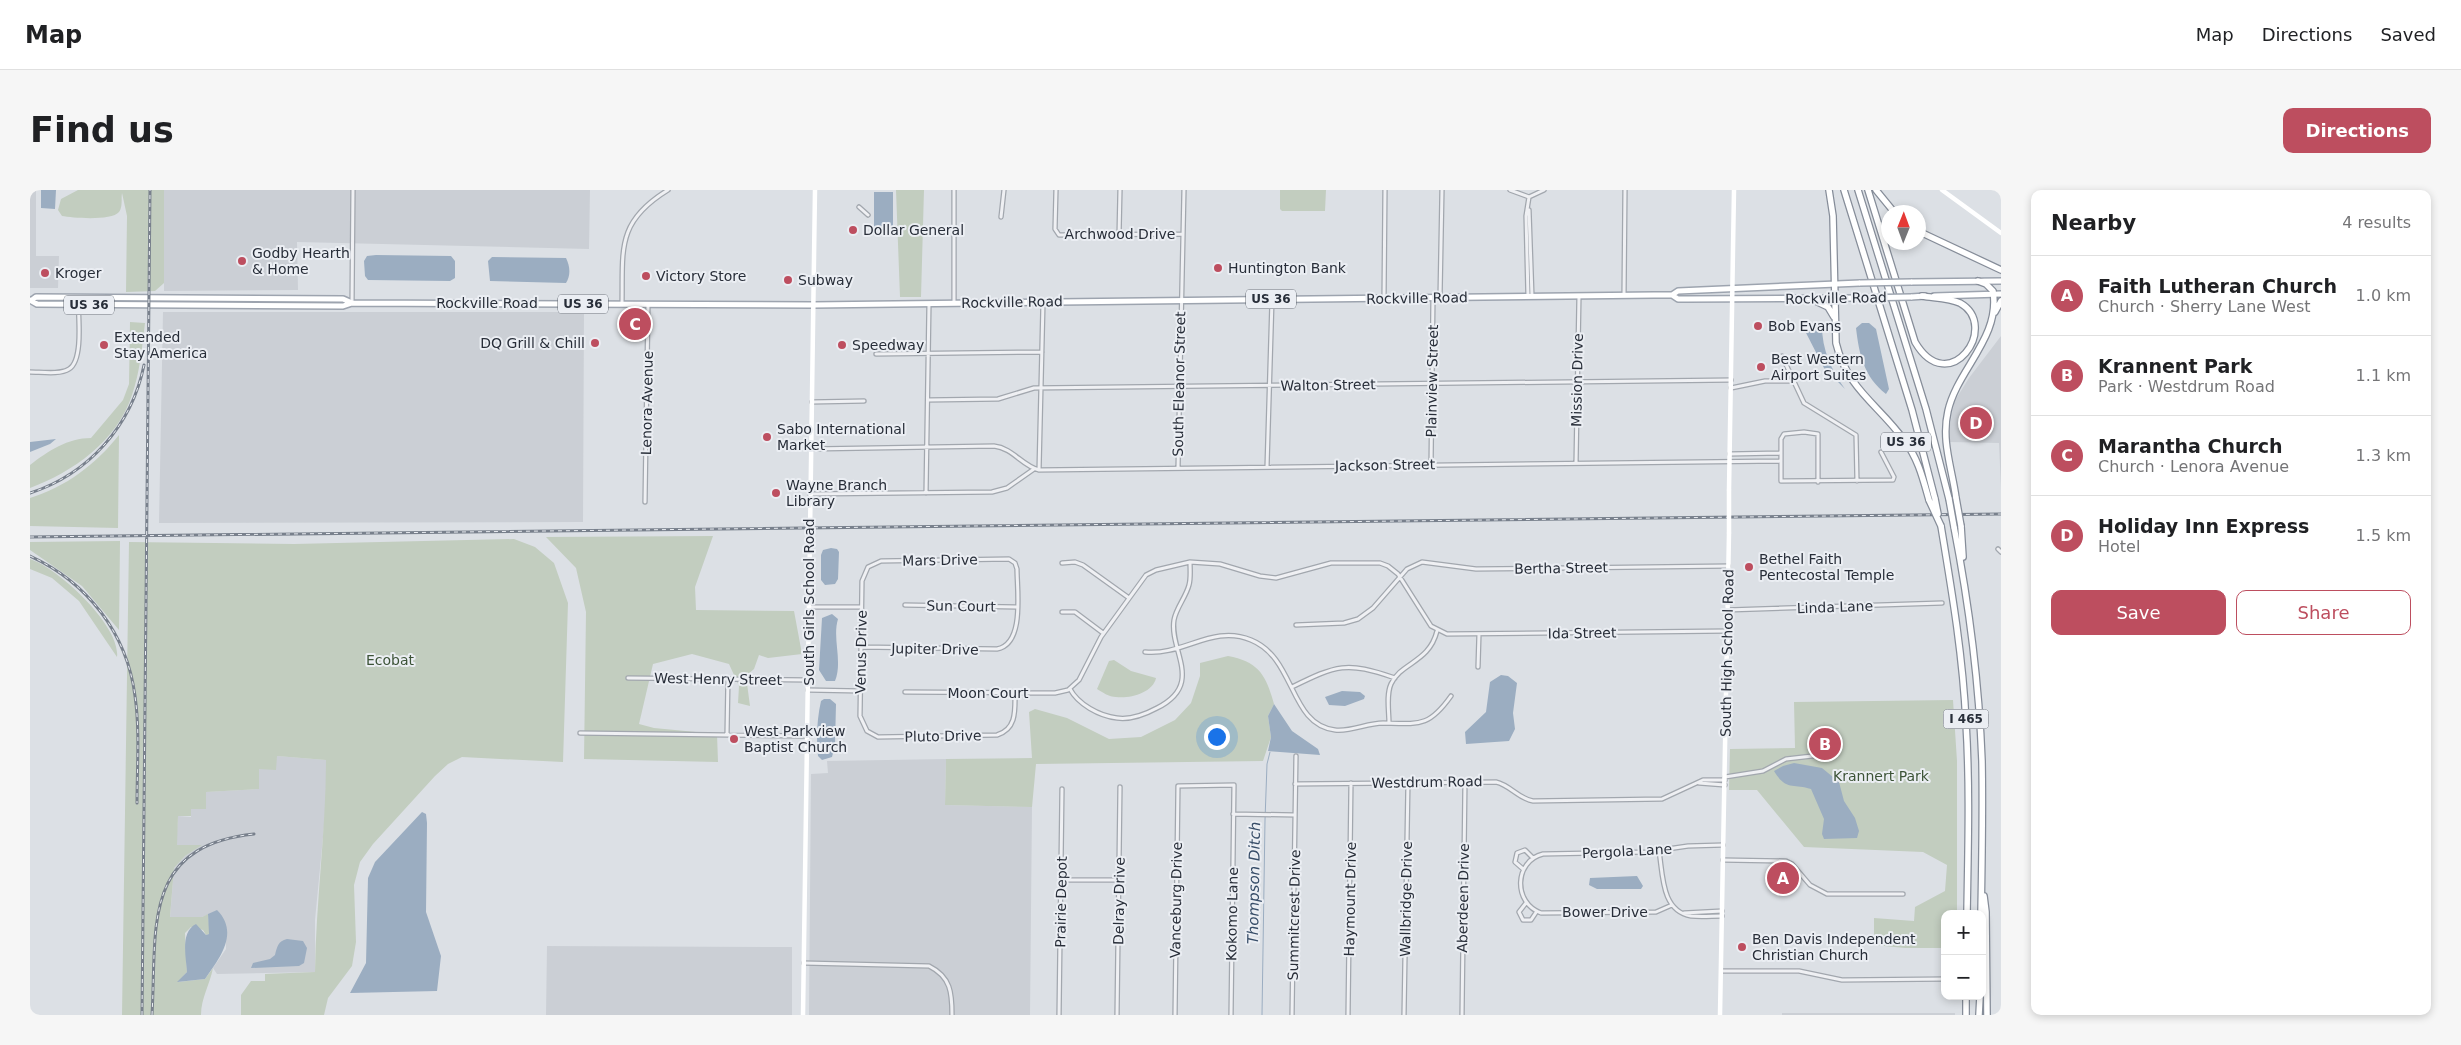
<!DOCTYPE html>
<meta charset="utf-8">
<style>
body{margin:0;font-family:"DejaVu Sans",sans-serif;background:#f6f6f6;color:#202124}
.controls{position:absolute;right:15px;bottom:15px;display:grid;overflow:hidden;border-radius:10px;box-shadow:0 2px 8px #0003}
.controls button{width:45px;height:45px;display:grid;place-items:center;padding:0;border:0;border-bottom:1px solid #e0e0e0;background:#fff;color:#202124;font:25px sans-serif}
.compass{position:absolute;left:1851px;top:15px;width:45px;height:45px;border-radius:50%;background:#fff;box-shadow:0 2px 8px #0003;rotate:1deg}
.you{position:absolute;left:1186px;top:546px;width:18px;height:18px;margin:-12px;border:4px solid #fff;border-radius:50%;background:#1a73e8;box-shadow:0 0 0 8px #1a73e833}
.badge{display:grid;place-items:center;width:32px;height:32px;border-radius:50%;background:#bd4e5f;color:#fff;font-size:16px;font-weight:700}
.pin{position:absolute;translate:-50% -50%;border:2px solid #fff;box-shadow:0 1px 5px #0006}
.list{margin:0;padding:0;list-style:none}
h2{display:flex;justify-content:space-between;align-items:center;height:65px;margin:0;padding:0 20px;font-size:21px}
h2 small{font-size:16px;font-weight:400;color:#757577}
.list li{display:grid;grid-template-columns:32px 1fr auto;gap:15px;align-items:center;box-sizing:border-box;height:80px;padding:0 20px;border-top:1px solid #e0e0e0}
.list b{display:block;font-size:19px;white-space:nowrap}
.list p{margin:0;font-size:16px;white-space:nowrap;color:#757577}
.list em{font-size:16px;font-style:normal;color:#757577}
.actions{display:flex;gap:10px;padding:15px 20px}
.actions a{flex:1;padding:11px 0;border:1px solid #bd4e5f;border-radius:10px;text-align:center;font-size:18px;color:#bd4e5f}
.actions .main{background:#bd4e5f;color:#fff}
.map{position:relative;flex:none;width:1971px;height:825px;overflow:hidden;border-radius:10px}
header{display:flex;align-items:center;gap:30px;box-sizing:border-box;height:70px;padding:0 25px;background:#fff;border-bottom:1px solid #e0e0e0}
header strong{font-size:24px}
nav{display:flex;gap:28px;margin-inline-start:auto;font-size:18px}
.intro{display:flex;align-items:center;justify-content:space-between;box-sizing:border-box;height:120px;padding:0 30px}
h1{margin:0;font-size:35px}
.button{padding:12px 22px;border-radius:10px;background:#bd4e5f;color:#fff;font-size:18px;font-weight:700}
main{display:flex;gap:30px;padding:0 30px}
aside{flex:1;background:#fff;border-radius:10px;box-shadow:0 2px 8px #0003}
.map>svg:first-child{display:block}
.built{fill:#cbcfd5}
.green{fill:#c2cdbf}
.water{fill:#9badc1}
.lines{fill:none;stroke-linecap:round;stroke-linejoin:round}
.stream{stroke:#9badc1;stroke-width:1}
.street-casing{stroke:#a2a7ae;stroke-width:5.5}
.primary-casing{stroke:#9da4af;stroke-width:8}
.highway-casing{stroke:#868d99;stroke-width:8}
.street{stroke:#eff0f3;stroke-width:3}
.secondary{stroke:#fff;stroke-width:4.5}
.primary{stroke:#fff;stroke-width:5}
.highway{stroke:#fff;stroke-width:5.5}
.rail-casing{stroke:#78808c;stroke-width:3}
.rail{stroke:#ebeef3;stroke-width:1;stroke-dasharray:4;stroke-linecap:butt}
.primary-bridge-casing{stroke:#9da4af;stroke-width:8;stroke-linecap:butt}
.highway-bridge-casing{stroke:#868d99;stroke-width:8;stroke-linecap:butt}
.secondary-bridge{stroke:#fff;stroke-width:4.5}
.primary-bridge{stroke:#fff;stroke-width:5}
.highway-bridge{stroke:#fff;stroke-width:5.5}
.poi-dot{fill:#bd4e5f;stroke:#ebeef3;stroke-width:2}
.labels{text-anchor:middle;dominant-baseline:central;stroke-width:4;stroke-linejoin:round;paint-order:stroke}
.shield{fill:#ebeef3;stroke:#626871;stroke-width:1}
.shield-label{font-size:12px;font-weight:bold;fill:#282e39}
.poi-label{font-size:14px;fill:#282e39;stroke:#ebeef3;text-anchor:start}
.street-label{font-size:14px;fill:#282e39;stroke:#ebeef3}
.park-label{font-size:14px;fill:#3c5337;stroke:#ebeef3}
.water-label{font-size:15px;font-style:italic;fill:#374d68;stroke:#ebeef3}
</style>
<header>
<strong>Map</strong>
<nav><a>Map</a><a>Directions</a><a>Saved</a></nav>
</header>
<div class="intro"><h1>Find us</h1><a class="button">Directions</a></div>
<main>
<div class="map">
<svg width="1971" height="825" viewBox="0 0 1971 825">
<rect width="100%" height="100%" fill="#dce0e5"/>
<path class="built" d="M0 0H6V66H29L28 98H0Z
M134 0H560L559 59 267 52 268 100 134 101Z
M133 122H554L553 332 129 333Z
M1971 146V299L1969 253 1919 252 1918 247 1924 212 1939 188Z
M247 566 296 570V616L285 730V782L187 784 183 778 196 759V742L186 721 172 727 140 728 144 678 155 666 171 655H146L148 626 161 627V619L175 602 229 599V579Z
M916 569 915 615 1002 617 1000 825H779L781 584 798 583 797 571Z
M517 756 762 757V825H516Z
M1752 823H1925V825H1752Z"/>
<path class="green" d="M48 0H134V93L125 101 96 102 97 26 92 3C91 8 93 17 89 22 82 31 43 28 32 26L28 20 31 9Z
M866 0H894L891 107H870Z
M1250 0H1296L1295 21H1252L1250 19Z
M100 132 115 133C112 157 110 182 102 205 87 251 43 282 0 298V275C18 261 38 248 61 248L93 210 99 194Z
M89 245 88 338 0 336V308C36 297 66 274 89 245Z
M683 346 665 397 666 420 764 421 772 464 738 468 729 465 724 479 716 486 720 516 708 513 709 496 699 474 662 464 623 474 609 534 624 538 687 544 688 572 554 569 556 422 546 378 516 347Z
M484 349 505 357 524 373 538 413 533 572 432 567 418 574 405 586 343 654 330 672 324 695 326 752 322 776 298 808 294 825H211V805L221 791H235V784L285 782C286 711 296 641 296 570L247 566 246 580 229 579V599L176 602V619H161V626H148L147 655H172L155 666 144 678 140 727H172L178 724 180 744 176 745 173 740 161 737 155 743 157 782 148 792 175 789 183 778C180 794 171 808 171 825H92L99 352 264 354Z
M90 351 89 440 52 396 0 360V352Z
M0 369C28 378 91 436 87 467L49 411 22 388 0 379Z
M1198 466C1229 472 1236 485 1244 514L1238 526 1241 547 1233 571 1006 574 1002 617 915 615 916 569 1002 568 999 522 1005 519 1037 528 1079 549 1111 547 1145 530 1161 513 1170 486V473Z
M1084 470 1101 481 1126 488C1123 503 1099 509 1086 507 1079 507 1072 502 1067 499L1079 471Z
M1923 510 1927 571V724H1915V758H1875L1844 755V728L1884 731 1885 717 1915 701 1917 675 1893 662 1774 657 1727 600H1699L1700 559 1765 558 1764 512Z"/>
<path class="water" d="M11 0H26L25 19 11 18Z
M844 2H863V37H844Z
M346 65 421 66 425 71V88L420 91 338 90 335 86 334 71 337 66Z
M462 67 536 68C540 76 541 85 536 93L460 91 458 71Z
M1832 133H1839L1846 139 1859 199 1856 204C1834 187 1829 164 1826 138Z
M1777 134 1792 136C1792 159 1801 180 1815 199L1794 178 1773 137Z
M26 249 20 254 0 262V252Z
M801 358 807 359 809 362 808 389 805 394 795 395 791 390V365L793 360Z
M802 424 808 429C802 449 813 471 805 491H796L789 480 792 428Z
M1471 485 1478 486 1487 493 1483 523 1485 539 1479 551 1436 554 1435 542 1456 522 1460 492Z
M1312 501 1330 502 1335 506 1334 509 1315 516 1299 515 1295 507Z
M794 509H800L806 514 805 555 802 567 792 570 788 566C786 548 787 529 791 511Z
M1244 514 1262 541 1288 559 1290 565 1238 561 1241 547 1238 526Z
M1764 573 1792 578 1809 592 1814 611 1825 628 1829 641 1827 648 1794 649 1792 644 1794 629 1781 599C1763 593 1756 601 1744 581L1753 576Z
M392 622 396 624 397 633 396 722 411 766 407 801 320 803 336 773 338 688 345 672Z
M1607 686 1613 696 1611 699H1567L1559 695 1560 688Z
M187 720C210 743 189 769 175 789L147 792 157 782C156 767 150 742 166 734L176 745 179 744 178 724Z
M257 749 273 751 277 758 274 773 269 776 221 778 223 773 240 769 245 765C247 757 248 751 257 749Z"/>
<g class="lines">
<path class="stream" d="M1232 825 1235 630 1237 574 1240 562"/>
<g class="street-casing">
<path id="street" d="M1026 0 1025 39 1029 45 1153 44
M1480 0 1499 7
M1499 7 1514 0
M829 17 838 25
M1499 20 1502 106
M971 27 974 0
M1089 45 1090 0
M1594 105 1595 0
M1498 106 1496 26 1499 7
M1410 107 1412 0
M1354 108 1355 0
M322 113 323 0
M924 113V0
M592 114C593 59 586 32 638 0
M846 164 1012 162
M1752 166 1774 213 1826 245 1827 291
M0 182C11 182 30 185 39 179 54 170 48 124 48 107
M1701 198 1735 191H1763
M898 210 968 209 1004 198 1701 190
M782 212 834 211
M781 259 964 256C983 258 992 276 1009 280L1751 271
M1700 264 1751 263
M1546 273 1549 106
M1401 275 1403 108
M1237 277 1242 110
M1148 278 1154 0
M1009 280 1013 113
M1788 292V244L1774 242 1754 244 1751 249V291L1863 290 1864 287 1851 262
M896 303 899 114
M780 304 962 302 977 298 1004 279
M615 312 618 115
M1968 359 1971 362
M1032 373 1045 372 1053 375 1099 408
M875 415 986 417
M780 417H831
M1697 420 1912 413
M1032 422H1045L1073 443
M1266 435 1314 433 1328 429 1343 418 1377 379 1392 372 1446 379 1698 376
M831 457 967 459C995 454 987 401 987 379L985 373 979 369 851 371 838 377 832 391 830 526 837 541 848 547 967 545C987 539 985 520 985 502
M1115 462C1153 466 1183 434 1221 450 1266 468 1259 535 1305 540 1321 542 1337 533 1353 533 1390 534 1399 537 1421 506
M1448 477 1449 444
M598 488 778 490
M1262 497C1307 475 1316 471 1365 488
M1040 499C1048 514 1069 526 1087 528 1101 530 1114 525 1127 518 1175 494 1139 461 1144 430 1146 418 1156 407 1159 395 1161 388 1160 379 1160 372
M778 500 830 501
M875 502 1025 503 1038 500 1049 490 1071 447 1116 385 1126 380 1160 372 1190 374 1230 386 1246 388 1301 373H1350L1358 376 1368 384 1401 436 1417 444 1697 441
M1359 533C1359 521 1356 505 1361 494 1371 472 1399 473 1407 441
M550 543 777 546
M697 544 698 488
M1695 587 1733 581 1756 569 1791 565
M1669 593 1695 595
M1265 594 1466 592C1480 595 1489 609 1503 611L1632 609 1673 590H1695
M1203 624 1265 625
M1629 661C1633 684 1631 721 1661 726 1671 727 1682 726 1692 726
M1693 670 1756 671 1762 674 1780 695 1797 704H1873
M1493 679 1485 672 1487 663 1495 660 1503 668
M1031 690H1089
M1496 713 1489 722 1493 730H1501L1507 721
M1642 715 1626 722 1511 723C1483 713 1484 671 1513 664L1617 662 1658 656 1693 655
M1654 723 1692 721
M774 773 899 776C921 787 922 803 922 825
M1692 781H1769L1812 790 1915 789
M1029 825 1032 599
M1087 825 1090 597
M1145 825 1148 596 1204 595 1201 825
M1262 825 1266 566
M1318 825 1321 593
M1374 825 1378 592
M1432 825 1435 592"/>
</g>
<g class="primary-casing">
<path id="primary" d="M1881 92 1971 91
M1642 105 1648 109H1658L1829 108
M1904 106 1971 104
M1881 107 1895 106
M0 110 7 114 313 116 322 113 783 115 1624 105H1642L1648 101 1830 93
M2 110 6 107 313 109 322 113"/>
</g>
<g class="highway-casing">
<path id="highway" d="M1799 0 1803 26 1806 153C1817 199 1849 215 1874 250 1888 268 1893 289 1899 310
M1814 0 1882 220 1905 309
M1828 0 1896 219 1919 309
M1838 0 1885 152C1919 210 1971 136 1930 113 1919 108 1904 108 1892 106
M1846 0 1864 22
M1888 41 1971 80
M1781 109 1798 117 1804 127
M1965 122 1971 111
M1926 308C1922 278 1911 251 1918 221 1927 180 1971 147 1963 101L1956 94 1948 91
M1911 336C1922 402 1933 467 1936 533 1940 597 1938 660 1937 724
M1931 336 1933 367
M1924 337C1939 414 1949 492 1952 571 1953 622 1952 673 1951 724
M1954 706 1956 722 1957 825
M1936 825V806
M1949 825 1950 806"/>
</g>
<use href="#street" class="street"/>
<path class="secondary" d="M1912 0 1971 43
M1699 300 1704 0
M773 825 785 0
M1690 825 1699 343"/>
<use href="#primary" class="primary"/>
<use href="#highway" class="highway"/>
<g class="rail-casing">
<path id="rail" d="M0 303C59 284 102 235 114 175
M0 347 1971 324
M0 366C57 392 97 443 105 506 110 541 107 577 107 613
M112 825 120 0
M122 825C127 738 111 656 224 644"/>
</g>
<use href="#rail" class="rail"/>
<g class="primary-bridge-casing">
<path id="primary-bridge" d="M1830 93 1881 92
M1829 108 1881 107"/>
</g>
<g class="highway-bridge-casing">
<path id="highway-bridge" d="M1926 308 1931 336
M1905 309 1908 324
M1919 309 1924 337
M1899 310 1911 336"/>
</g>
<path class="secondary-bridge" d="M1699 343V300"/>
<use href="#primary-bridge" class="primary-bridge"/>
<use href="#highway-bridge" class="highway-bridge"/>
</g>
<g class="poi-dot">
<circle cx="823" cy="40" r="5"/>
<circle cx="212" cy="71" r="5"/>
<circle cx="1188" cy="78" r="5"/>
<circle cx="15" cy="83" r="5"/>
<circle cx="616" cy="86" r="5"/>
<circle cx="758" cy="90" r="5"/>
<circle cx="1728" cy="136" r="5"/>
<circle cx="565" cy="153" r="5"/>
<circle cx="74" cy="155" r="5"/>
<circle cx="812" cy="155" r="5"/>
<circle cx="1731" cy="177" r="5"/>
<circle cx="737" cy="247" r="5"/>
<circle cx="746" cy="303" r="5"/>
<circle cx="1719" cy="377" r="5"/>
<circle cx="704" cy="549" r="5"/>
<circle cx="1712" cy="757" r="5"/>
</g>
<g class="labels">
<g class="shield">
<rect x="1216" y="99.5" width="50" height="19" rx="4"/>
<rect x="528" y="104.5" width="50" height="19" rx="4"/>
<rect x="34" y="105.5" width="50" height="19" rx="4"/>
<rect x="1851" y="242.5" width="50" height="19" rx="4"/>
<rect x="1913.5" y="519.5" width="45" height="19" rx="4"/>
</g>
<g class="shield-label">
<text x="1241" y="109">US 36</text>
<text x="553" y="114">US 36</text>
<text x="59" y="115">US 36</text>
<text x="1876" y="252">US 36</text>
<text x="1936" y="529">I 465</text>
</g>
<g class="poi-label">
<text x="833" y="40">Dollar General</text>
<text x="222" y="63">Godby Hearth<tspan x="222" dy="16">&amp; Home</tspan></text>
<text x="1198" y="78">Huntington Bank</text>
<text x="25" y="83">Kroger</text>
<text x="626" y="86">Victory Store</text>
<text x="768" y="90">Subway</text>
<text x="1738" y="136">Bob Evans</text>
<text x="84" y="147">Extended<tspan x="84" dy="16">Stay America</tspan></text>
<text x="555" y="153" text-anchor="end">DQ Grill &amp; Chill</text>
<text x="822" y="155">Speedway</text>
<text x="1741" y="169">Best Western<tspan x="1741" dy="16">Airport Suites</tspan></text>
<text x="747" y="239">Sabo International<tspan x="747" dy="16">Market</tspan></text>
<text x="756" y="295">Wayne Branch<tspan x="756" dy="16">Library</tspan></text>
<text x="1729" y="369">Bethel Faith<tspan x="1729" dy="16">Pentecostal Temple</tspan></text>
<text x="714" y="541">West Parkview<tspan x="714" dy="16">Baptist Church</tspan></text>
<text x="1722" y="749">Ben Davis Independent<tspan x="1722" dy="16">Christian Church</tspan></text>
</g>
<g class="street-label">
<text x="1090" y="44">Archwood Drive</text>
<text transform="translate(1387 108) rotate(-1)">Rockville Road</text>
<text transform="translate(1806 108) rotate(-1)">Rockville Road</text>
<text transform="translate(982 112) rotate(-1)">Rockville Road</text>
<text x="457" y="113">Rockville Road</text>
<text transform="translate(1547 190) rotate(-89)">Mission Drive</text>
<text transform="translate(1402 191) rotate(-89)">Plainview Street</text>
<text transform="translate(1149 194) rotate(-89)">South Eleanor Street</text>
<text transform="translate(1298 195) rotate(-1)">Walton Street</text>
<text transform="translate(617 213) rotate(-89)">Lenora Avenue</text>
<text transform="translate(1355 275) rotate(-1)">Jackson Street</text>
<text transform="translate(910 370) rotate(-1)">Mars Drive</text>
<text transform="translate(1531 378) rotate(-1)">Bertha Street</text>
<text transform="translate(779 412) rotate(-90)">South Girls School Road</text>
<text transform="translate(931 416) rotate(1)">Sun Court</text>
<text transform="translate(1805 417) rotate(-2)">Linda Lane</text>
<text transform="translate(1552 443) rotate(-1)">Ida Street</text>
<text transform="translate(905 459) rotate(1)">Jupiter Drive</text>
<text transform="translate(831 462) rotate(-89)">Venus Drive</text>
<text transform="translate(1697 463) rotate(-89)">South High School Road</text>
<text transform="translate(688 489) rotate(1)">West Henry Street</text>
<text x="958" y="503">Moon Court</text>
<text transform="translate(913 546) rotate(-1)">Pluto Drive</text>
<text transform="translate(1397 592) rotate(-1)">Westdrum Road</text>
<text transform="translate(1597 661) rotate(-3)">Pergola Lane</text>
<text transform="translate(1433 708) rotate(-89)">Aberdeen Drive</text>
<text transform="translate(1320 709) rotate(-89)">Haymount Drive</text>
<text transform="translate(1376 709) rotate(-89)">Wallbridge Drive</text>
<text transform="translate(1146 710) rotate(-89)">Vanceburg Drive</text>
<text transform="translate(1089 711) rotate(-89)">Delray Drive</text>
<text transform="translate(1031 712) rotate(-89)">Prairie Depot</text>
<text x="1575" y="722">Bower Drive</text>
<text transform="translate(1202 724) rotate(-89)">Kokomo Lane</text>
<text transform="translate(1264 725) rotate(-89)">Summitcrest Drive</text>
</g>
<g class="park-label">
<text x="360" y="470">Ecobat</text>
<text x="1851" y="586">Krannert Park</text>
</g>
<g class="water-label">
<text transform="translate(1224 693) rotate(-89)">Thompson Ditch</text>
</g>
</g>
</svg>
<div class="controls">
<button>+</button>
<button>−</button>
</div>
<svg class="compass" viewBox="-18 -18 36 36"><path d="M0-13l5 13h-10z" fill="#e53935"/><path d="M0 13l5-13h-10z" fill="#757577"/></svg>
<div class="you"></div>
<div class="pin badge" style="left:1753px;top:688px">A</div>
<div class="pin badge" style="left:1795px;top:554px">B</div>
<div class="pin badge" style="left:605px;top:134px">C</div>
<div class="pin badge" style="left:1946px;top:233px">D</div>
</div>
<aside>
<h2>Nearby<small>4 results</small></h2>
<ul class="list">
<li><span class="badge">A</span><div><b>Faith Lutheran Church</b><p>Church · Sherry Lane West</p></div><em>1.0 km</em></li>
<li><span class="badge">B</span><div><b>Krannent Park</b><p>Park · Westdrum Road</p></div><em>1.1 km</em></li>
<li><span class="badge">C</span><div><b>Marantha Church</b><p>Church · Lenora Avenue</p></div><em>1.3 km</em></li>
<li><span class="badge">D</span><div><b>Holiday Inn Express</b><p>Hotel</p></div><em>1.5 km</em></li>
</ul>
<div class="actions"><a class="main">Save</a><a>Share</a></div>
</aside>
</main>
